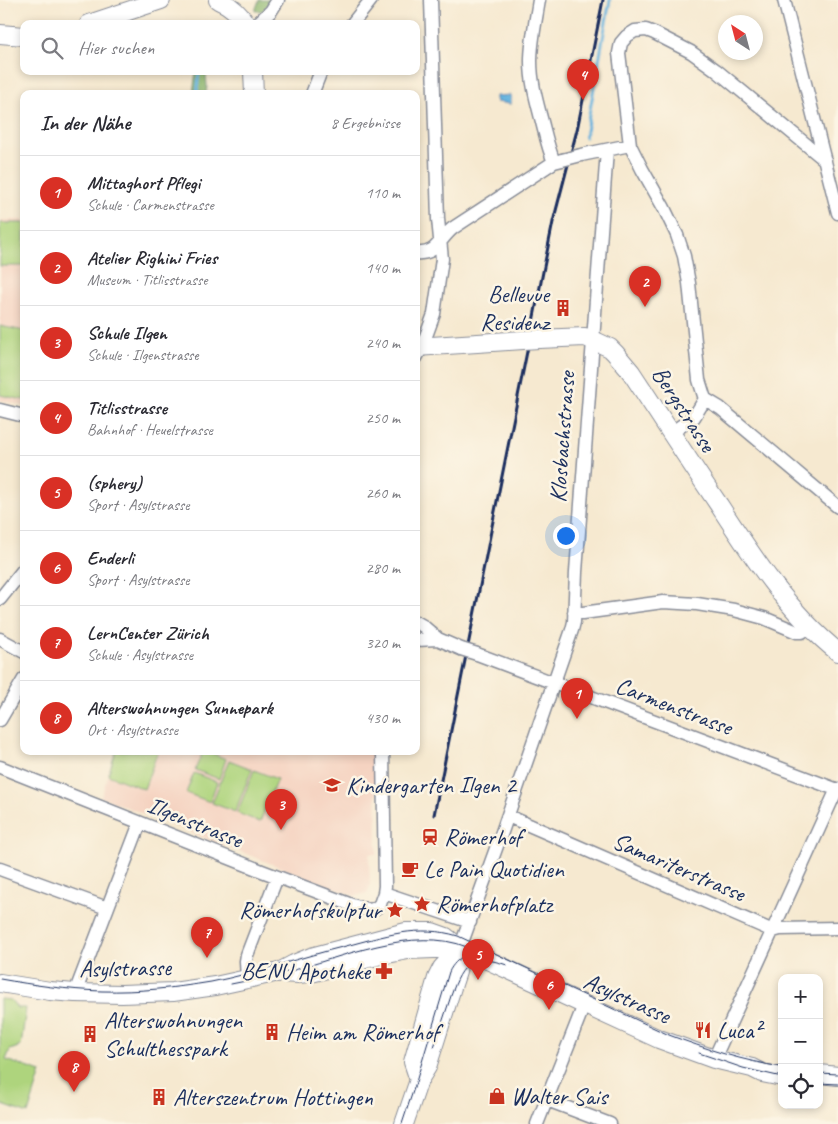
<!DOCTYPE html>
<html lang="de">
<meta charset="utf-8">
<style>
body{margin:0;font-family:Caveat,sans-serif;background:#f2f2f3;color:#2b2b33}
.controls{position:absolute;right:15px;bottom:15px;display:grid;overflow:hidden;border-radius:10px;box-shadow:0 2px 8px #0003}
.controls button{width:45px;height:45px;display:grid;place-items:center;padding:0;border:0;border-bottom:1px solid #e1e1e2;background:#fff;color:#2b2b33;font:25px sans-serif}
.compass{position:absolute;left:718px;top:15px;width:45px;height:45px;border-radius:50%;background:#fff;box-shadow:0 2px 8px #0003;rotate:324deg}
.you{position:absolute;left:565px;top:535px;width:18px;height:18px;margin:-12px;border:4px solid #fff;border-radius:50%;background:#1a73e8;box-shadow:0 0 0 8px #1a73e833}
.badge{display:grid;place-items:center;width:32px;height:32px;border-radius:50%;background:#d93025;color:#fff;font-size:16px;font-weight:700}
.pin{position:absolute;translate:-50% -41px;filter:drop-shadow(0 1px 2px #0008)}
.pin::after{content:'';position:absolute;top:26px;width:18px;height:15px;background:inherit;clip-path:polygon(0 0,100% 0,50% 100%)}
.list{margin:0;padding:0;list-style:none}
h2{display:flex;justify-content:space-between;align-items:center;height:65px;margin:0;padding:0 20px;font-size:21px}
h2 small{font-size:16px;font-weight:400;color:#7c7c81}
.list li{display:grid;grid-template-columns:32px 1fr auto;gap:15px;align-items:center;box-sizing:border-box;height:75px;padding:0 20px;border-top:1px solid #e1e1e2}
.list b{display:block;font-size:19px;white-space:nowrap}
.list p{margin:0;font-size:16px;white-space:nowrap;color:#7c7c81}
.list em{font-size:16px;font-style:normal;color:#7c7c81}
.icon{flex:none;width:28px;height:28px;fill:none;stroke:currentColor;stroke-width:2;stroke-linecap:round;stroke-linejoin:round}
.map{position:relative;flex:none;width:838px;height:1124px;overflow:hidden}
.search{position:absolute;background:#fff;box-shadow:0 2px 8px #0003;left:20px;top:20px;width:400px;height:55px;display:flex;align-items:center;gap:12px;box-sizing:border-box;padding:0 18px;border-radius:10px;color:#7c7c81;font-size:19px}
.panel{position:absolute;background:#fff;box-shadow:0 2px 8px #0003;left:20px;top:90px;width:400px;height:665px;border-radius:10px}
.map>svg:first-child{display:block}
.built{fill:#f5d3c1}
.green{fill:#aed47d;stroke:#64826e}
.forest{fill:#8ab66c;stroke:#527265}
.water{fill:#64b2de;stroke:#40709e}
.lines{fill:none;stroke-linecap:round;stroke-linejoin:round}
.stream{stroke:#64b2de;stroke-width:3}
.street-casing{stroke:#888c97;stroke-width:15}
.secondary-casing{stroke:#888c97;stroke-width:20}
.street{stroke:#fff;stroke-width:12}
.secondary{stroke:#fff;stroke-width:18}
.tram{stroke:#1b2f5e;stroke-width:1}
.rail{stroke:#1b2f5e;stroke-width:3}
.street-bridge-casing{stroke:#888c97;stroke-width:15;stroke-linecap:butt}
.secondary-bridge-casing{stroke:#888c97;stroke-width:20;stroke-linecap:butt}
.street-bridge{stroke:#fff;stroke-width:12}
.secondary-bridge{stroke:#fff;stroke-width:18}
.labels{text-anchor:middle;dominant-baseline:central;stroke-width:5;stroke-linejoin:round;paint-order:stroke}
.poi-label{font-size:24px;fill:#1b2f5e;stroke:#fcf5e5;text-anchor:start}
.street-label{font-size:24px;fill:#1b2f5e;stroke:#fcf5e5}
</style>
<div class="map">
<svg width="838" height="1124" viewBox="0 0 838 1124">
<rect width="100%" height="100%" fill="#fcf5e5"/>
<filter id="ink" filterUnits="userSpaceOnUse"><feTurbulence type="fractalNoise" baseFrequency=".02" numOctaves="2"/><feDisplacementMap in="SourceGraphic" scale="10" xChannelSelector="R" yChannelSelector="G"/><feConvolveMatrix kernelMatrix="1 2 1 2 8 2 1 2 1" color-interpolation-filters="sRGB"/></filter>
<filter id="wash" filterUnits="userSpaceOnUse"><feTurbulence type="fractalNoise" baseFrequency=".0096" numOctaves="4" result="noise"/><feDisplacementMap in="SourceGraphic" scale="20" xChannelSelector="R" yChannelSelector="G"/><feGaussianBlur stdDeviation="1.12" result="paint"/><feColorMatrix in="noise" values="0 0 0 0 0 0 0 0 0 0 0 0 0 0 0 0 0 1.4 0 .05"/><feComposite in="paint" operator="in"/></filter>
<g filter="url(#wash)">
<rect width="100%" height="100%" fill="#f6e9d0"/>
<path class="built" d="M0 220H24V406L0 400Z
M116 751H376L377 854H369L370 886 367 893 354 896 101 797Z"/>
<path class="green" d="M0 223H24V266H0Z
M0 326 24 331V400L0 395Z
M116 751H158L144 789 108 775Z
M203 751H206L226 759 219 779 195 770Z
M229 760 252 769 235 812 212 803Z
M254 770 277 779 260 822 237 813Z
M194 773 217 782 210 802 186 793Z
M0 999 11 1000 17 1008H26L21 1046 10 1050 6 1060 41 1072 28 1114 0 1104Z"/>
<path class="forest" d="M259 0H271L263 11H255Z
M196 71H208L206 74 207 86 206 94H193Z"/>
<path class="water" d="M511 95V104L496 102V96Z"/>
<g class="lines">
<path class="stream" d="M197 94 199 72 200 71
M585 137 610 0"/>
</g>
</g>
<g filter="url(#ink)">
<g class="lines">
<g class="street-casing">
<path id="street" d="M539 0C536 20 531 41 531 61 531 81 536 99 541 118 545 133 548 148 554 162
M784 0 838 213
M257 24 271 11 278 0
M352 24 371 0
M312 94 321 71
M581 155 630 145
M825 160 716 70 691 52 654 33 646 30 635 31 627 36 621 43 619 53 630 145 642 169 664 208 677 235 684 256 689 283 699 380 705 399 720 408 838 507
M416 253C437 255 439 239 453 228L554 162 562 160
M416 358 422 347 434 314 442 259 438 219 431 0
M0 410 24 416
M671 433 694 417 705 399
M0 599 24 569
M574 612 583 613 663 602 697 604 734 610 764 618 797 632H802L810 625
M416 622 423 626 438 639 461 649
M0 639 24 652
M416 640 438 639
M477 654 838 790
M0 720 24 679
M0 767 262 871 352 905 370 910 376 908 380 904 384 893 385 886 383 751
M508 816 773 931 780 929 838 928
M0 869 107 908
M384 893 470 922
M460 948 502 832 572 630 574 622 576 572 607 150
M247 980 246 961 247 955 277 877
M75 993 140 823
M714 1059 837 789
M547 1100 610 1124
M537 1124 584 1005"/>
</g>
<g class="secondary-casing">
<path id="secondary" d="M218 0C230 5 239 13 246 24
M89 24 161 0
M0 34 24 36
M253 71 254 94
M539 339 585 337 593 340 610 348 615 353 631 372C660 416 689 461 719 505 752 556 790 614 838 652
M416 347 523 340
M280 973 299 974 315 972 377 956 408 950 460 948
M0 983 50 991 75 993 122 994 173 992 215 986 279 972 294 964 311 957 406 932H432L446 937 460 948 481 957 659 1039 714 1059 752 1068 762 1073 782 1077
M819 1074 838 1076
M419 1080 413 1062 437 978 442 968 460 948
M404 1124 419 1080 427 1067 453 984 457 972 460 948"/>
</g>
<use href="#street" class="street"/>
<use href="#secondary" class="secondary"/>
<path class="tram" d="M0 979C34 985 67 990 102 991 138 992 175 988 211 982 257 973 301 957 346 946 384 936 419 924 458 936L669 1035C706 1049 743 1061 782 1067
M231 984C250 980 269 977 287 972 340 958 414 925 467 947
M434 1047C439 1032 444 1017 449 1002 460 968 468 951 507 965
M699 1053 743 1068 782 1077
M819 1073 838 1074
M819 1083 838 1084
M402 1124 416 1082 449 972C456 957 471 950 488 952"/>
<path class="rail" d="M434 815 553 222 577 130 603 0"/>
<g class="street-bridge-casing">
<path id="street-bridge" d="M562 160 581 155
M461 649 477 654"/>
</g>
<g class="secondary-bridge-casing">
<path id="secondary-bridge" d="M523 340 539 339"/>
</g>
<use href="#street-bridge" class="street-bridge"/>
<use href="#secondary-bridge" class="secondary-bridge"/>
</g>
</g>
<defs>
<g id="building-bare" transform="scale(1.35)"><path d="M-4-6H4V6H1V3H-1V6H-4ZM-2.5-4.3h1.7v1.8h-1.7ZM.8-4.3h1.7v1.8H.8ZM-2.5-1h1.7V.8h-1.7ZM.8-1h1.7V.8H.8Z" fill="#c8321e" stroke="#fcf5e5" stroke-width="2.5" paint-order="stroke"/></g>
<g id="school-bare" transform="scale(1.35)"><path d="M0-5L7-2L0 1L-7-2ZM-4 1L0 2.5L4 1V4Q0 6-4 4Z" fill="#c8321e" stroke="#fcf5e5" stroke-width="2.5" paint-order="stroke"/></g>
<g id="station-bare" transform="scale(1.35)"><path d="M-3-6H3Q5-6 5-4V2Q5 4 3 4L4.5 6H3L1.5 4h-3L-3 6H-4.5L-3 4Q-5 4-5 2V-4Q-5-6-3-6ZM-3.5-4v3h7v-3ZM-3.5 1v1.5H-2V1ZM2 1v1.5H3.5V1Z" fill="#c8321e" stroke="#fcf5e5" stroke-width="2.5" paint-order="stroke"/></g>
<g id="cafe-bare" transform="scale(1.35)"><path d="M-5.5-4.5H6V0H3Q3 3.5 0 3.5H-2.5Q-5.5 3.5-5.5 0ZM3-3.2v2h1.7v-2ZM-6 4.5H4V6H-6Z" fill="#c8321e" stroke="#fcf5e5" stroke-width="2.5" paint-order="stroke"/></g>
<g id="sight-bare" transform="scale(1.35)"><path d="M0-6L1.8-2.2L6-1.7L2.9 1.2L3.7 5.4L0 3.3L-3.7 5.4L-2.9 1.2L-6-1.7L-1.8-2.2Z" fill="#c8321e" stroke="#fcf5e5" stroke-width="2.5" paint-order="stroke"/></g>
<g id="pharmacy-bare" transform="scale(1.35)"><path d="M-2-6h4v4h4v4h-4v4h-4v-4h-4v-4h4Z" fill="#c8321e" stroke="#fcf5e5" stroke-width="2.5" paint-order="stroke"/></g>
<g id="restaurant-bare" transform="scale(1.35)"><path d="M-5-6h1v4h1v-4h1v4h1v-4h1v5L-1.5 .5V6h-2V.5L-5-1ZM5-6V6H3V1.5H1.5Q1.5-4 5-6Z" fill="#c8321e" stroke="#fcf5e5" stroke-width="2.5" paint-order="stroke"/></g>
<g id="shop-bare" transform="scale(1.35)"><path d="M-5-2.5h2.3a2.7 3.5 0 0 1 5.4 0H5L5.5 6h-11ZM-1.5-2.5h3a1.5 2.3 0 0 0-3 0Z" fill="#c8321e" stroke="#fcf5e5" stroke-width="2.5" paint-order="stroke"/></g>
</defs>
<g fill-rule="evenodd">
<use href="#building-bare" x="563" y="308"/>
<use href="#school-bare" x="332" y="785"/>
<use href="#station-bare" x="430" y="837"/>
<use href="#cafe-bare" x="410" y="869"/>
<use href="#sight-bare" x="422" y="904"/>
<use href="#sight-bare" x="395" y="910"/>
<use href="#pharmacy-bare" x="384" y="971"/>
<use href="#restaurant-bare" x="703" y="1030"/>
<use href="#building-bare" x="272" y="1032"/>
<use href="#building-bare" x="90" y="1034"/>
<use href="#shop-bare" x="497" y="1096"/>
<use href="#building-bare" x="159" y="1097"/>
</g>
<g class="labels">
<g class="poi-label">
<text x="549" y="294" text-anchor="end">Bellevue<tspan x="549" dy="28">Residenz</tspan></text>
<text x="346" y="785">Kindergarten Ilgen 2</text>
<text x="444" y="837">Römerhof</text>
<text x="424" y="869">Le Pain Quotidien</text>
<text x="436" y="904">Römerhofplatz</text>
<text x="381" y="910" text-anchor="end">Römerhofskulptur</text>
<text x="370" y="971" text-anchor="end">BENU Apotheke</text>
<text x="104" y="1020">Alterswohnungen<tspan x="104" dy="28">Schulthesspark</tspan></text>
<text x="717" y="1030">Luca²</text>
<text x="286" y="1032">Heim am Römerhof</text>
<text x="511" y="1096">Walter Sais</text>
<text x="173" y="1097">Alterszentrum Hottingen</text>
</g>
<g class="street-label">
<text transform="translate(684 409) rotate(57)">Bergstrasse</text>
<text transform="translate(562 437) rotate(-86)">Klosbachstrasse</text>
<text transform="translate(674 706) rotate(21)">Carmenstrasse</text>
<text transform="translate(195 822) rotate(22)">Ilgenstrasse</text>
<text transform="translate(679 867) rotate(23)">Samariterstrasse</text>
<text transform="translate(125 968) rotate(-1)">Asylstrasse</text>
<text transform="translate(627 998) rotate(24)">Asylstrasse</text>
</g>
</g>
</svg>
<div class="controls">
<button>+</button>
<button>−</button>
<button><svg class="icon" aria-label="locate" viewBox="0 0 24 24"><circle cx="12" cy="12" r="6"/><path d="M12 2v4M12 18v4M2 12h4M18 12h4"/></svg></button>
</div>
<svg class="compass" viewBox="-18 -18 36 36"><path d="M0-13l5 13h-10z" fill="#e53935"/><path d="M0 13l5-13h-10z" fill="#7c7c81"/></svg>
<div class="you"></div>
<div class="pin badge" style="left:577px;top:719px">1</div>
<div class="pin badge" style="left:645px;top:307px">2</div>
<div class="pin badge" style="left:281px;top:830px">3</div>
<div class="pin badge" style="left:583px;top:100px">4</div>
<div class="pin badge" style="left:478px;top:980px">5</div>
<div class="pin badge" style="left:549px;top:1010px">6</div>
<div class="pin badge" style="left:207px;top:958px">7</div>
<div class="pin badge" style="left:74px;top:1092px">8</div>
<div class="search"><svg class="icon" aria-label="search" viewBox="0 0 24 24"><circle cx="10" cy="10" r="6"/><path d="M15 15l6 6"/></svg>Hier suchen</div>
<section class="panel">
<h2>In der Nähe<small>8 Ergebnisse</small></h2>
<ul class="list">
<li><span class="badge">1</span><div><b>Mittaghort Pflegi</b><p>Schule · Carmenstrasse</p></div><em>110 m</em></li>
<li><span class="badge">2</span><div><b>Atelier Righini Fries</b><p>Museum · Titlisstrasse</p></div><em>140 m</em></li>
<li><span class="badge">3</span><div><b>Schule Ilgen</b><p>Schule · Ilgenstrasse</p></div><em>240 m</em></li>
<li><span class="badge">4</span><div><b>Titlisstrasse</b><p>Bahnhof · Heuelstrasse</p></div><em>250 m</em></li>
<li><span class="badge">5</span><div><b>(sphery)</b><p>Sport · Asylstrasse</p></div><em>260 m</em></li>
<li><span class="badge">6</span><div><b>Enderli</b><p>Sport · Asylstrasse</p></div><em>280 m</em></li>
<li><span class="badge">7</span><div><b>LernCenter Zürich</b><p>Schule · Asylstrasse</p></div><em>320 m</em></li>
<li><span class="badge">8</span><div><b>Alterswohnungen Sunnepark</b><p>Ort · Asylstrasse</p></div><em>430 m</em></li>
</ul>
</section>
</div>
